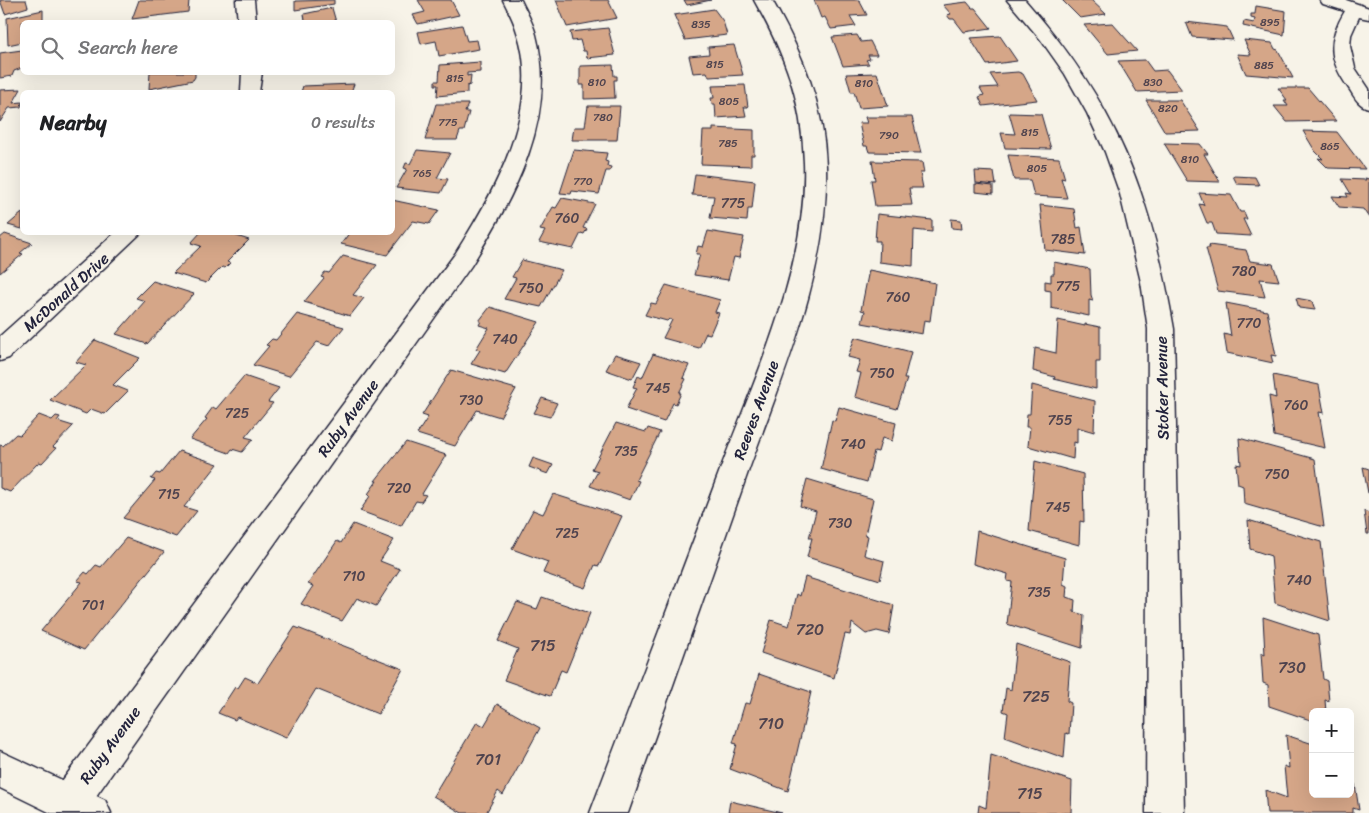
<!DOCTYPE html>
<meta charset="utf-8">
<style>
body{margin:0;font-family:Sriracha,sans-serif;background:#f2f2f2;color:#202124}
.controls{position:absolute;right:15px;bottom:15px;display:grid;overflow:hidden;border-radius:8px;box-shadow:0 5px 20px #0002}
.controls button{width:45px;height:45px;display:grid;place-items:center;padding:0;border:0;border-bottom:1px solid #e0e0e0;background:#fff;color:#202124;font:25px sans-serif}
.list{margin:0;padding:0;list-style:none}
h2{display:flex;justify-content:space-between;align-items:center;height:65px;margin:0;padding:0 20px;font-size:21px}
h2 small{font-size:16px;font-weight:400;color:#757577}
.icon{flex:none;width:28px;height:28px;fill:none;stroke:currentColor;stroke-width:2;stroke-linecap:round;stroke-linejoin:round}
.map{position:relative;flex:none;width:1369px;height:813px;overflow:hidden}
.search{position:absolute;background:#fff;box-shadow:0 5px 20px #0002;left:20px;top:20px;width:375px;height:55px;display:flex;align-items:center;gap:12px;box-sizing:border-box;padding:0 18px;border-radius:8px;color:#757577;font-size:19px}
.panel{position:absolute;background:#fff;box-shadow:0 5px 20px #0002;left:20px;top:90px;width:375px;height:145px;border-radius:8px}
.map>svg:first-child{display:block}
.building{fill:#d5a688;stroke:#22223b}
.lines{fill:none;stroke-linecap:round;stroke-linejoin:round}
.street-casing{stroke:#22223b;stroke-width:3}
.secondary-casing{stroke:#22223b;stroke-width:3}
.street{fill:#f7f3e8;fill-rule:evenodd}
.secondary{fill:#f7f3e8;fill-rule:evenodd}
.labels{text-anchor:middle;dominant-baseline:central;stroke-width:4;stroke-linejoin:round;paint-order:stroke}
.far-number-label{font-size:11px;fill:#4f434e}
.number-label{font-size:14px;fill:#4f434e}
.street-label{font-size:16px;fill:#22223b;stroke:#f7f3e8}
.near-number-label{font-size:16px;fill:#4f434e}
</style>
<div class="map">
<svg width="1369" height="813" viewBox="0 0 1369 813">
<rect width="100%" height="100%" fill="#f7f3e8"/>
<filter id="ink" filterUnits="userSpaceOnUse"><feTurbulence type="fractalNoise" baseFrequency=".02" numOctaves="2"/><feDisplacementMap in="SourceGraphic" scale="10" xChannelSelector="R" yChannelSelector="G"/><feConvolveMatrix kernelMatrix="1 2 1 2 8 2 1 2 1" color-interpolation-filters="sRGB"/></filter>
<g filter="url(#ink)">
<path class="building" d="M0 0H26L28 7 5 14Z
M139 0H189L188 12 132 19Z
M334 0V4L295 10V1Z
M418 0H451L459 15 418 24 413 15 425 12Z
M556 0H608L617 18 567 27Z
M684 0H711L687 5Z
M814 0H859L867 15 850 16 856 26 831 29 825 17 821 18Z
M1062 0H1091L1106 14 1080 18Z
M967 2 972 8H975L991 28 964 32 954 19H950L947 15 951 14 943 5Z
M1256 6 1286 11 1284 35 1243 26 1244 21 1254 23 1255 19 1251 18V14H1255Z
M332 8 336 22H303L305 20 304 14Z
M714 9 723 21 727 35 685 40 674 15Z
M43 10V22H22V42L8 45 7 18Z
M1186 22 1227 27 1233 40 1192 37Z
M1112 23 1137 51 1108 54 1084 25Z
M462 25 467 41 477 40 479 49 439 56 436 41 421 44 418 32Z
M608 28 615 55 587 58 586 51H583L580 40 572 41 570 32Z
M857 35 861 42 870 41 877 55H868L870 59 866 60 869 64 843 66 832 37Z
M1000 36 1017 61 987 65 970 38Z
M1244 40 1272 43 1275 49 1278 50 1293 78 1246 74 1237 54 1251 55Z
M734 45 743 75 709 77 707 72 693 73 689 56 709 54 708 47Z
M22 50V68L14 71 12 76 0 78V53Z
M1145 60 1153 71 1167 70 1182 90 1137 92 1118 61Z
M480 62V72L467 73V76L471 75 470 85 467 86V93L437 96 438 85H435V81H439L440 65Z
M613 65 614 76H617V80H614L615 98 584 99V85H580V66Z
M150 72H195V77L193 80 149 89Z
M1018 72 1023 74 1037 100 983 106 979 97 984 95 980 88 998 87 990 74Z
M877 73 888 106 859 108 854 92H851L846 74Z
M354 84 351 92H301L303 86Z
M745 85 748 107H744L746 116 716 118 715 104H712L711 98H714L712 86Z
M1278 88H1308L1336 121 1287 122 1274 106H1288L1284 100H1287Z
M21 89 13 103 22 102 21 107 9 108 0 122V90Z
M1146 100H1180L1200 131 1165 132Z
M436 104H468L465 112H469L464 131H460L457 140H425Z
M588 106H620L617 140H572L574 127H585Z
M1009 113 1041 114 1051 149 1005 148 1001 133 1015 134Z
M865 117H912L921 153 869 152 867 146H864L859 123H867Z
M713 128 754 130V155H751V166L701 164 703 131H713Z
M1303 131 1337 132 1365 169 1328 168 1318 158 1323 159 1315 151Z
M1164 143 1200 144 1208 154H1204L1220 182 1187 181Z
M417 150 450 153 437 178 448 179 441 193 396 188 407 169 404 168 406 163 410 164Z
M574 150 607 153 605 161 608 162 607 166 611 167 610 171H606L599 194 572 191 571 194 560 193Z
M1008 155 1059 158 1065 179 1061 178 1067 198 1034 196 1030 180H1014Z
M872 161 922 162 924 173H920L923 188H909L912 205 875 206 871 180H875Z
M975 171 994 172 996 185 976 183Z
M695 174 755 181 752 209H748L747 221 710 218 714 196 692 195Z
M1233 176 1255 177 1259 185 1237 184Z
M1365 178 1369 179V218L1363 209 1339 207 1332 196 1348 197 1346 193 1351 194 1342 179 1366 180Z
M975 184 993 186V194L975 192Z
M1199 193 1231 195 1240 212H1244L1247 219H1243L1251 236 1216 234 1212 223H1207L1199 204 1204 205Z
M562 198 595 204 583 228 587 229 584 234 581 233 573 249 539 242 545 231 540 230 553 207 556 208Z
M392 200 439 210 429 224 413 221 387 255 341 244 350 232H392Z
M1040 205 1074 209 1077 228 1081 227 1085 255 1045 250Z
M22 213V229L8 225Z
M877 214 932 220V232L914 230 913 266 879 262 880 241H875Z
M951 219 961 220 962 229 952 228Z
M708 231 744 237 739 258 734 257 728 280 694 275 700 254H696L698 246 703 247Z
M201 232H224L249 240 227 262 230 263 225 268 222 267 206 283 173 273 201 246 191 243Z
M5 234 32 243 20 253 23 254 0 273V238Z
M1209 245 1246 250 1250 261 1273 264 1279 281 1260 279 1265 297 1218 291 1206 248H1210Z
M343 256 377 265 353 295 364 298 350 316 304 302 324 278 321 277 325 272 329 273Z
M522 260 562 270 541 307 504 299 516 278 512 277Z
M1054 262 1090 269 1091 295 1093 301 1089 300V316L1051 308V291L1045 290V281L1051 282V274H1054Z
M869 270 935 283 930 321 924 320 922 334 862 323 865 311 861 310Z
M153 281 194 294 147 344 116 334 145 301 136 298Z
M666 285 720 300 715 312 719 313 710 334 706 333 699 348 663 338 672 320 669 319 667 321 645 315 651 303 656 304Z
M1296 298 1312 301 1315 310 1299 308Z
M1226 303 1267 311 1276 356 1271 355 1273 363 1227 353 1224 334 1231 336Z
M490 307 539 322 505 374 471 364 480 350 476 349 489 328 479 325 481 321H479Z
M297 314 344 327 329 346 317 342 289 376 253 365 269 346 266 345 272 339 276 340Z
M1058 320 1085 326V324L1100 327V362H1096V389L1054 379 1055 377 1033 371 1035 348 1056 353Z
M855 337 911 352 904 379H907L897 409 855 397 861 373 856 372 860 360 848 357Z
M95 340 140 358 113 385 128 391 105 414 91 409 86 414 50 400 86 365 76 362Z
M615 354 641 362 632 379 606 370Z
M653 354 689 365 683 378 686 379 679 393H681L676 404 673 403 664 422 626 409 637 388 633 387 638 376 642 378Z
M451 370 516 389 500 417 477 410 455 446 417 434 428 417 422 415Z
M1273 375 1319 385 1324 413 1319 412 1325 448 1274 436 1269 396 1276 398Z
M244 376 279 388 268 402 273 403 245 437 253 439 242 452 232 449 229 453 190 439 207 419 205 418 213 407 216 409Z
M1032 385 1095 401 1094 432 1077 427V443L1074 442 1073 459 1028 446 1030 427H1026L1027 414H1030Z
M542 398 557 403 550 417 534 413Z
M839 407 896 423 892 441 882 438 878 452 874 451 867 482 821 469 832 420 835 421Z
M39 415 52 420 56 416 60 417 57 421 73 426 53 447 56 448 42 463 39 462 10 492 0 488V445L3 446 16 434 20 435Z
M616 423 646 432 648 428 660 432 636 480 639 481 630 500 590 486 598 471 592 469Z
M1239 438 1315 459 1324 527 1244 504 1243 486 1238 484 1236 464 1241 465Z
M406 442 446 455 422 494 426 495 421 502 416 501 401 526 360 511 370 496 368 494 377 481H375Z
M179 451 218 464 184 507 197 511 176 537 123 518 155 480 151 479 156 473 160 474Z
M533 458 553 465 548 474 529 467Z
M1035 461 1083 474 1084 522 1080 521 1079 545 1029 531Z
M1363 467 1369 469V493H1368Z
M807 479 873 499 865 535 868 536 864 555 884 561 880 580 807 557 812 538H809L816 511 800 506Z
M553 494 622 516 599 566 595 565 585 588 543 573 548 562 512 549 533 510 543 514Z
M1364 511 1369 513V534H1367Z
M1248 520 1321 542 1330 621 1275 603 1271 556 1250 549Z
M353 524 394 540 380 561 400 569 376 606 357 598 342 621 301 604 313 586 308 584 337 541 341 543Z
M977 531 1065 558 1063 584 1067 586 1066 597 1075 600 1074 612 1084 615 1082 648 1007 624 1012 582 1007 581 1008 574 973 564Z
M126 538 164 552 84 650 41 631 82 582 77 581 85 572 88 574 96 565 101 567Z
M805 577 894 605 889 634 877 631 866 634 852 623 850 635 845 634 834 678 761 653 771 620 789 626 797 594 800 596Z
M542 597 590 613 566 672 561 670 550 696 504 680 518 649 498 641 517 602 537 609Z
M1263 617 1318 635 1323 679 1327 681 1329 701 1325 700 1326 712H1313V721L1269 706 1268 685 1263 683 1261 653 1265 655Z
M295 627 403 669 378 714 316 689 286 738 237 717 235 720 218 713 235 687 238 688 245 677 258 683Z
M1016 644 1070 662 1067 701 1071 703 1069 734 1066 733 1064 758 1005 737 1008 713 1003 711 1006 688 1011 690Z
M759 674 811 692 788 791 730 769 737 744 733 743 745 703 750 704Z
M497 704 540 728 503 795 498 791 486 813H462L433 796 477 722 484 726Z
M1286 735 1313 744V794H1350V783L1355 784 1359 810 1353 808V813H1267L1265 790 1287 798 1284 766 1289 768Z
M991 755 1072 781 1071 813H978L979 805 986 808Z
M730 801 782 813H728Z"/>
<g class="lines">
<g class="street-casing">
<path id="street" d="M236 0H254L256 22H238Z
M503 0H521C526 11 533 23 536 35 558 119 514 196 471 266L84 813H55L50 802 56 789 455 254C494 193 543 107 517 32 514 21 508 10 503 0Z
M754 0H772C802 53 824 103 826 166 829 272 783 374 748 472 708 586 668 699 628 813H590C633 699 677 584 720 470 756 375 808 266 804 163 802 99 785 55 754 0Z
M1320 0H1346L1369 8V19L1359 17 1351 35 1350 46 1355 68 1369 89V108C1359 106 1355 98 1350 90 1329 61 1326 43 1345 11L1323 4Z
M242 72H262L259 92H241Z
M116 232H142L9 358 0 361V336Z"/>
</g>
<g class="secondary-casing">
<path id="secondary" d="M1007 0H1025C1117 104 1151 194 1174 329L1184 813H1146L1148 329 1141 282 1120 194 1105 152 1087 113 1065 74 1041 40Z
M0 751 105 800 111 813H51L0 788Z"/>
</g>
<use href="#street" class="street"/>
<use href="#secondary" class="secondary"/>
</g>
</g>
<g class="labels">
<g class="far-number-label">
<text x="1270" y="22">895</text>
<text x="701" y="24">835</text>
<text x="715" y="64">815</text>
<text x="1264" y="65">885</text>
<text x="455" y="78">815</text>
<text x="597" y="82">810</text>
<text x="1153" y="82">830</text>
<text x="864" y="83">810</text>
<text x="729" y="101">805</text>
<text x="1168" y="108">820</text>
<text x="603" y="117">780</text>
<text x="448" y="122">775</text>
<text x="1030" y="132">815</text>
<text x="889" y="135">790</text>
<text x="728" y="143">785</text>
<text x="1330" y="146">865</text>
<text x="1190" y="159">810</text>
<text x="1037" y="168">805</text>
<text x="422" y="173">765</text>
<text x="583" y="181">770</text>
</g>
<g class="number-label">
<text x="733" y="203">775</text>
<text x="567" y="218">760</text>
<text x="1063" y="239">785</text>
<text x="1244" y="271">780</text>
<text x="1068" y="286">775</text>
<text x="531" y="288">750</text>
<text x="898" y="297">760</text>
<text x="1249" y="323">770</text>
<text x="505" y="339">740</text>
<text x="882" y="373">750</text>
<text x="658" y="388">745</text>
<text x="471" y="400">730</text>
<text x="1296" y="405">760</text>
<text x="237" y="413">725</text>
<text x="1060" y="420">755</text>
<text x="853" y="444">740</text>
<text x="626" y="451">735</text>
<text x="1277" y="474">750</text>
<text x="399" y="488">720</text>
<text x="169" y="494">715</text>
<text x="1058" y="507">745</text>
<text x="840" y="523">730</text>
<text x="567" y="533">725</text>
<text x="354" y="576">710</text>
<text x="1299" y="580">740</text>
<text x="1039" y="592">735</text>
<text x="93" y="605">701</text>
</g>
<g class="street-label">
<text transform="translate(66 292) rotate(-42)">McDonald Drive</text>
<text transform="translate(1162 388) rotate(-91)">Stoker Avenue</text>
<text transform="translate(756 410) rotate(-70)">Reeves Avenue</text>
<text transform="translate(348 418) rotate(-54)">Ruby Avenue</text>
<text transform="translate(110 745) rotate(-54)">Ruby Avenue</text>
</g>
<g class="near-number-label">
<text x="810" y="629">720</text>
<text x="543" y="645">715</text>
<text x="1292" y="667">730</text>
<text x="1036" y="696">725</text>
<text x="771" y="723">710</text>
<text x="488" y="759">701</text>
<text x="1030" y="793">715</text>
</g>
</g>
</svg>
<div class="controls">
<button>+</button>
<button>−</button>
</div>
<div class="search"><svg class="icon" aria-label="search" viewBox="0 0 24 24"><circle cx="10" cy="10" r="6"/><path d="M15 15l6 6"/></svg>Search here</div>
<section class="panel">
<h2>Nearby<small>0 results</small></h2>
<ul class="list">
</ul>
</section>
</div>
